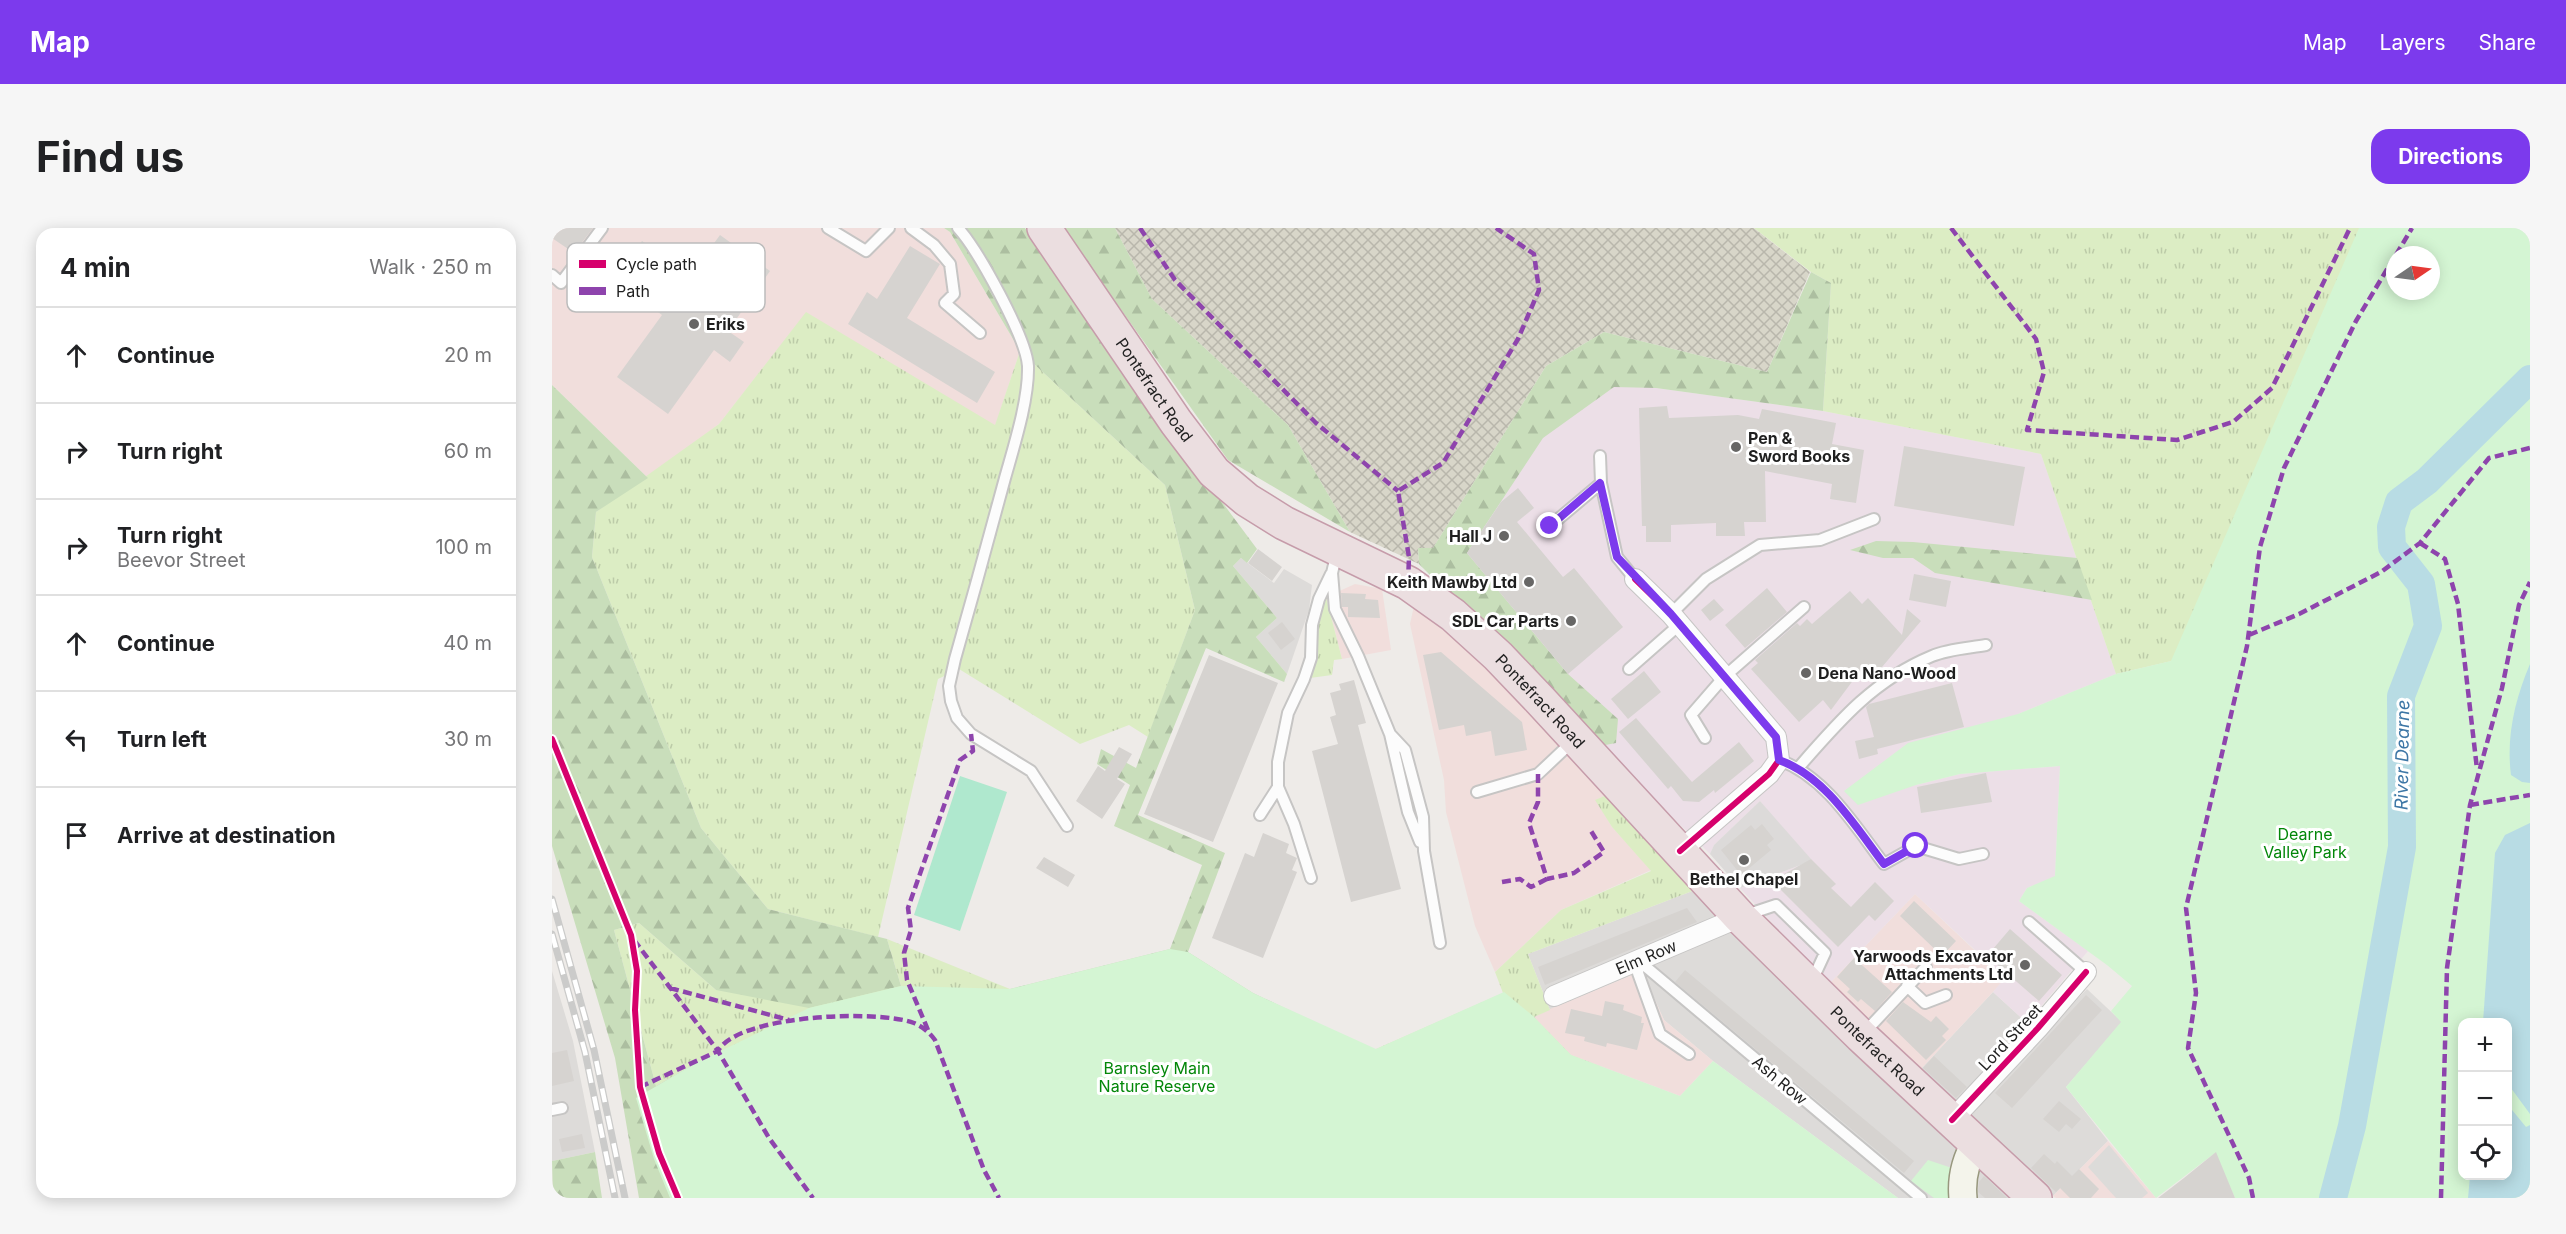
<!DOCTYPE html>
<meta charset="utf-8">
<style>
body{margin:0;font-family:Inter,sans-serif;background:#f6f6f6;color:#202124}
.controls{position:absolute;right:18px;bottom:18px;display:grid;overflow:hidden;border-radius:12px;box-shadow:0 3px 15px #0003}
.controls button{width:54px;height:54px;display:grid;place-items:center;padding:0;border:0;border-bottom:2px solid #e0e0e0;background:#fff;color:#202124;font:30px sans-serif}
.compass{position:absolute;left:1834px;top:18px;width:54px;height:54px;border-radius:50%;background:#fff;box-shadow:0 3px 15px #0003;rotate:77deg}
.stop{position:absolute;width:18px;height:18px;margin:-14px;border:4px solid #7c3aed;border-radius:50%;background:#fff}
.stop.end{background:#7c3aed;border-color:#fff;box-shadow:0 2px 6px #0008}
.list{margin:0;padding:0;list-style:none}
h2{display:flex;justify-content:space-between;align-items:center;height:78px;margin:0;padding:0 24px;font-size:26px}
h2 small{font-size:20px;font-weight:400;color:#757577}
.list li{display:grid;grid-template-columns:39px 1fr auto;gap:18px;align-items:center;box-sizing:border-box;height:96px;padding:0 24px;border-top:2px solid #e0e0e0}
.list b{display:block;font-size:22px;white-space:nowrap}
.list p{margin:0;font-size:20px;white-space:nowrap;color:#757577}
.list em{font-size:20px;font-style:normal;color:#757577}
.icon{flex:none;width:33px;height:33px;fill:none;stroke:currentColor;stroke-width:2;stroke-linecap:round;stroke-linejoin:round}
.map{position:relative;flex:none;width:1978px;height:970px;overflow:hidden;border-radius:18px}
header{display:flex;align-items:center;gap:36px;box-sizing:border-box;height:84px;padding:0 30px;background:#7c3aed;color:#fff}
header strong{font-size:28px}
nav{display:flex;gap:33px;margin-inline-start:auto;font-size:21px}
.intro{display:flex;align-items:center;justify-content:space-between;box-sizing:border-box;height:144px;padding:0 36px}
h1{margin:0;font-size:42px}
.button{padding:15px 27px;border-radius:18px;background:#7c3aed;color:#fff;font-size:21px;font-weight:700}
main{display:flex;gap:36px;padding:0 36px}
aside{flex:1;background:#fff;border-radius:18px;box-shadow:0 3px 15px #0003}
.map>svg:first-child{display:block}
.residential{fill:#dddbd9}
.commercial{fill:#f1dedc}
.industrial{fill:#ecdfe7}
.religious{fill:#dcdad9}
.construction{fill:url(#construction-cross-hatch)}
.grass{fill:url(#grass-tufts)}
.forest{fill:url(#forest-firs)}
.park{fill:#d4f5d3;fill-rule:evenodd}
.pitch{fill:#afe8ce}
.parking{fill:#dcdbd9}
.water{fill:#b8dce4}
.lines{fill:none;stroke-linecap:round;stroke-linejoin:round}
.river{stroke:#b8dce4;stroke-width:28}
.building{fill:#d6d3d0}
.lane-casing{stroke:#c6c5c4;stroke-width:14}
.street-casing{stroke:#c6c5c4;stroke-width:22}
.secondary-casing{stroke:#98987e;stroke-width:30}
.highway-casing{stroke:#c69caa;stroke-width:36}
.lane{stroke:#fcfcfc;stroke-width:10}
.street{stroke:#fcfcfc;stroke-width:20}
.secondary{stroke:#f4f4eb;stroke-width:27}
.highway{stroke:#ebdee0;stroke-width:33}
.rail-casing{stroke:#cbcbca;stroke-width:7}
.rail{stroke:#fff;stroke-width:4.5;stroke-dasharray:14;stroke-linecap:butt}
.quiet{stroke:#8e44ad;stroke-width:4.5;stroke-dasharray:9 4.5;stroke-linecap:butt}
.cycleway-casing{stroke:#fff;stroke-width:10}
.cycleway{stroke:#d6006c;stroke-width:6}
.route{stroke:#7c3aed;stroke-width:8}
.poi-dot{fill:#676665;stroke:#fff;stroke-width:2}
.labels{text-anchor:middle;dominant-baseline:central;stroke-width:6;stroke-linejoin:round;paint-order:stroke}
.poi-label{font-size:16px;font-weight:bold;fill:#1f1f1f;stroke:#fff;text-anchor:end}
.street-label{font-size:16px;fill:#1f1f1f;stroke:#fff}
.park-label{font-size:16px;fill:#038709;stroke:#fff}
.water-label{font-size:18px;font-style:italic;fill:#3e77a6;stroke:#fff}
.key{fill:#fff;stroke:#bcbcbc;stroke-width:1.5}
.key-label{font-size:16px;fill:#1f1f1f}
</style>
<header>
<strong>Map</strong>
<nav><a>Map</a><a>Layers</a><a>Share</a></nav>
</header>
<div class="intro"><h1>Find us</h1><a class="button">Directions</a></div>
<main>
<aside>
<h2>4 min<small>Walk · 250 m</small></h2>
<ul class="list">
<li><svg class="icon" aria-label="ahead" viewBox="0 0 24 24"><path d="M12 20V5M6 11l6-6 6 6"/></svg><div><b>Continue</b></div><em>20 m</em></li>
<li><svg class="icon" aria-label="right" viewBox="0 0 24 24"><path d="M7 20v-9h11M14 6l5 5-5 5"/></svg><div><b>Turn right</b></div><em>60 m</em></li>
<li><svg class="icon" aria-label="right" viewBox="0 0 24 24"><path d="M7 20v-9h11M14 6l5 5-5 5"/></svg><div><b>Turn right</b><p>Beevor Street</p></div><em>100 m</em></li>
<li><svg class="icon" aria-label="ahead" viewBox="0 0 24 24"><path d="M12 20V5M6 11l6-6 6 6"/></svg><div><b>Continue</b></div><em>40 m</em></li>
<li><svg class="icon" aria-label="left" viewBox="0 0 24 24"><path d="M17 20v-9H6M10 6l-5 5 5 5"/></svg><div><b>Turn left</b></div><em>30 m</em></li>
<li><svg class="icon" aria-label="arrive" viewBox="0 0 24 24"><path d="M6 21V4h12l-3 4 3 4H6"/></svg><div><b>Arrive at destination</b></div></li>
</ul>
</aside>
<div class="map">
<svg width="1978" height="970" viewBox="0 0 1978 970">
<defs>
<pattern id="construction-cross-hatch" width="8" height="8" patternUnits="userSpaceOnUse" patternTransform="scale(1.5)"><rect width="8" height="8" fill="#d8d6c9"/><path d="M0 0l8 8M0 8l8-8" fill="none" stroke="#b9b7ac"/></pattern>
<pattern id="grass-tufts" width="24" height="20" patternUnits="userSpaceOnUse" patternTransform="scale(1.5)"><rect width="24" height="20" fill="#dcedc4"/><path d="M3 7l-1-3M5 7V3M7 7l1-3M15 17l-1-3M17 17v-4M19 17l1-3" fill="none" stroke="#bccba8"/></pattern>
<pattern id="forest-firs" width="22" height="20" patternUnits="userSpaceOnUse" patternTransform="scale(1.5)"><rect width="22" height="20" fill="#c9debb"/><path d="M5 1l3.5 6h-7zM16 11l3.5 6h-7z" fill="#acbea0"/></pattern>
</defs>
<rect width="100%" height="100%" fill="#eeebe8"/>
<path class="residential" d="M689 330 722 355 732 341 760 357 757 382 735 446 704 409 725 390 681 338Z
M1143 662 1465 970H1346L1161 833 1112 792 1090 743 998 782 976 726Z
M0 743 21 813 43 924 0 933Z
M1535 761 1570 794 1514 859 1556 913 1501 968 1416 886Z
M1441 764 1475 795 1403 876 1368 842Z"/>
<path class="commercial" d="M0 0H392L398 4 468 123 443 198 254 85 167 196 96 250 0 157Z
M803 356 830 361 839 422 790 431 774 369Z
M862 378 939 442 1057 566 1044 572 1060 599 1099 642 1009 682 943 744 923 698 894 584 892 552 858 396Z
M1363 666 1453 751 1368 842 1277 756Z
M1090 743 1112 792 1161 833 1128 868 1019 827 981 788Z
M1556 913 1604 970H1504L1501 968Z"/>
<path class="industrial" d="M1054 138 1104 160 1271 183 1489 226 1564 446 1466 486 1364 557 1408 546 1508 538 1503 649 1475 660 1467 673 1536 723 1475 795 1441 764 1453 750 1363 666 1277 756 1188 660 1254 635 1208 573 1162 617 1158 626 1048 518 899 341 985 199Z"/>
<path class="religious" d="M1208 573 1259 631 1254 635 1188 660 1158 626 1162 617Z"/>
<path class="construction" d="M563 0H1202L1258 44 1215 144 1052 104 994 138 881 320 866 321 867 336 798 304 736 197 600 71Z"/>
<path class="grass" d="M1202 0H1815L1641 428 1564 446 1489 226 1271 183 1279 55 1259 44Z
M254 84 443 197 468 123 613 257 643 382 596 509 577 497 528 516 407 441 386 451 326 709 216 681 149 600 40 329 44 284 167 196Z
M774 369 790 431 782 432 780 447 758 450 761 441 770 371Z
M1057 566 1143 662 976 726 998 782 982 789 1019 827 1048 838 758 970 824 821 951 765 943 744 1009 682 1099 643 1060 599 1043 572Z
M87 695 164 762 349 758 335 711 458 761 146 834 104 858 62 702Z"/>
<path class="forest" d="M392 0H473L583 157 705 321 695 335 689 330 681 338 725 390 704 409 735 446 732 454 654 420 586 587 673 625 636 724 701 765 741 784 458 761 618 721 650 637 562 598 578 557 545 536 549 521 584 540 643 382 613 257 468 123 398 4Z
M511 0H563L600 71 736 197 798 304 676 232Z
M1259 44 1279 55 1271 183 1104 160 1062 159 991 210 915 325 1016 446 1066 491 1064 515 1048 518 936 396 888 357 867 336 866 320H881L994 138 1052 104 1215 144Z
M0 157 96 250 44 284 40 329 149 600 216 681 335 711 349 758 257 780 164 762 87 695 62 702 104 858 146 834 206 970H87L63 830 0 618Z
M1324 313 1361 314 1525 330 1540 372 1383 345 1361 330H1331L1298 322Z
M43 924 50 970H1L0 933Z"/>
<path class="park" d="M1807 0H1978V970H1683L1663 925 1604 970 1514 859 1569 794 1559 783 1580 758 1555 737 1467 673 1475 660 1503 648 1508 538 1408 546 1364 557 1306 577 1292 563 1356 515 1466 486 1564 446 1619 433ZM1843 27H1879V63H1843ZM1910 794H1956V948H1910Z
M618 721 636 724 701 765 824 821 952 764 981 788 1019 827 1128 868 1161 833 1346 970H118L102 931 84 870 146 834 257 780 349 758 458 761Z
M1376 932 1400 940 1398 970H1382L1359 953Z"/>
<path class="pitch" d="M408 548 455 564 408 703 362 687Z"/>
<path class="parking" d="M1557 917 1596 965 1590 970H1564L1536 939Z"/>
<path class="water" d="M1978 436V555L1970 554 1959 547C1954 509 1963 471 1978 436Z
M1978 595V886L1956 856V794H1931L1943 625 1953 607Z
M1956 877 1974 899 1978 897V970H1916L1918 948H1956Z"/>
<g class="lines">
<path class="river" d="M1781 970 1800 898 1850 619 1849 468 1876 398 1869 356 1840 319 1839 299 1847 274 1875 253 1978 151"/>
</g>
<path class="building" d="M0 0H41L22 25 0 10Z
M168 7 218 43 176 103 192 114 178 134 162 122 116 186 65 149 110 87 62 52 90 13 139 47Z
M358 18 388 36 355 90 443 144 425 175 296 96 315 64 325 71Z
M1115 178 1117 190 1186 187 1207 191 1210 181 1284 195 1280 216 1312 222 1304 275 1278 271 1280 256 1213 243 1214 294H1192L1193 308H1164V295L1119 297V314H1094V298H1090L1087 180Z
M1352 218 1473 239 1462 298 1342 278Z
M966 260 982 280 965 294 1011 349 1022 340 1071 399 1016 446 915 325 949 274Z
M706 321 730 339 720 353 696 335Z
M1362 346 1399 353 1394 379 1357 372Z
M1215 360 1235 384 1193 420 1173 397Z
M1298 363 1310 376 1316 370 1350 407 1355 381 1369 393 1319 452 1308 443 1279 482 1271 472 1247 494 1199 441 1206 435 1203 432 1245 395 1248 398 1255 391 1260 396Z
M789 365 814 366 813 371 826 372 828 390 796 389V379H790Z
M1162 371 1172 382 1158 393 1149 382Z
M730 394 743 411 729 422 716 405Z
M889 424 970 494 975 522 943 528 939 503 914 508 912 497 887 502 871 427Z
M657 427 726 455 661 614 592 586Z
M1092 443 1109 464 1076 491 1059 471Z
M802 452 814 495 806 497 849 661 799 674 760 523 786 516 778 489 784 487 778 465 789 462 787 456Z
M1400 455 1412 499 1325 521 1326 526 1307 531 1303 513 1322 509 1314 479 1317 476Z
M1084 490 1140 554 1187 514 1202 533 1163 565 1162 562 1147 574 1131 573 1119 558 1116 561 1067 504Z
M567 519 580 526 565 551 573 556 550 591 524 573 546 538 553 543Z
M1434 545 1440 574 1369 585 1365 559Z
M1210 596 1222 611 1215 617 1219 622 1189 647 1169 622 1199 597 1203 602Z
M711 605 737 616 734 625 745 630 740 642 745 644 711 730 660 710 693 625 702 629Z
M492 629 523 647 516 659 484 640Z
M1259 631 1284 656 1279 660 1299 679 1323 654 1342 673 1323 693 1317 687 1286 719 1220 653Z
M1362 673 1404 713 1390 728 1348 688Z
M1135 680 1145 694 993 757 986 739Z
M1458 701 1510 747 1487 773 1435 728Z
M1302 730 1340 764 1323 783 1309 771 1306 774 1295 764 1298 761 1285 749Z
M1133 742 1362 933 1352 945 1123 754Z
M1534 767 1550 782 1460 880 1443 865Z
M1053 773 1072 777 1071 782 1090 789 1089 795H1092L1085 822 1055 815 1054 819 1032 813 1033 809 1013 805 1019 781 1050 788Z
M1351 774 1379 794 1384 788 1397 801 1390 808 1394 812 1374 832 1334 793Z
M15 822 22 853 0 858V825Z
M1382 828 1415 859 1404 870 1371 840Z
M1507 873 1529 891 1520 901 1514 896 1507 904 1491 891Z
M30 906 33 920 10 924 7 911Z
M1664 924 1683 970H1606L1632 950Z
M1492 926 1503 936 1505 933 1520 948 1527 941 1547 961 1539 970H1518L1508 960 1504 964 1479 940Z
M1432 948 1455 970H1433L1426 964 1427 954Z"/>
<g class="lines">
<g class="lane-casing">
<path id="lane" d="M276 0 314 23 337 0
M359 0 382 17 398 36 402 66 393 75 428 105
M406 0C426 22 474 109 476 138 477 171 462 218 453 250 437 310 420 371 403 431L397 458 399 473 405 490 419 506 479 543 515 598
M0 47 9 55 50 0
M1048 228 1049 255 1065 329 1083 351
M998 298 1049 255
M785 324 780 345 783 381 806 428 838 506 853 522 871 589 872 623 888 715
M1119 386 1154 351 1208 317 1268 312 1322 291
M1077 441 1127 397
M838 506 856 584 868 614
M1153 510 1139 487 1172 449 1252 379
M1227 532C1273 548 1303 598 1332 636L1364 618 1407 631 1431 626
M1247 539C1287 493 1322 452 1380 428 1396 421 1417 420 1434 417
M726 559 742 596 759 650
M925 564 986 546 1021 513
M708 587 726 559V534L736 485 752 451 759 430 760 397 767 371 779 346
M1194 687 1224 677 1273 725 1260 753
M1477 694 1534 744
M1087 733 1369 970
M1087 733 1086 745 1108 806 1137 826
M1355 758 1373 775 1394 767
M1312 805 1374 739
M0 882 10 880"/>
</g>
<g class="street-casing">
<g id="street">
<path d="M1083 351 1119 386 1224 509 1227 532 1217 546 1128 623"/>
<path id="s1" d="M1002 768 1188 689"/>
<path d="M1400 892 1486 800 1534 744"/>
</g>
</g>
<g class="secondary-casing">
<path id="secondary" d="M1411 970C1409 950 1414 931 1424 914"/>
</g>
<g class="highway-casing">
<g id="highway">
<path id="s2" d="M492 0 624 194 662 244 695 272 732 295 856 355 901 387 946 428 988 472 1188 689 1309 808 1483 970"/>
</g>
</g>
<use href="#lane" class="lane"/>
<use href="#street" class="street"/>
<use href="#secondary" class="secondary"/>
<use href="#highway" class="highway"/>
<g class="rail-casing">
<path id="rail" d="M0 671 42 822 73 970
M0 706 33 824 63 970"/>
</g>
<use href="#rail" class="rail"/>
<path class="quiet" d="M588 0 623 52 764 195 846 263
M1399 0 1484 111 1492 144 1475 202 1625 212 1681 194 1720 160 1798 0
M1844 27 1860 0
M1868 315 1893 331 1906 376 1925 541
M856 355 857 329 846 263 891 235 966 111 987 62 982 26 944 0
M1697 407 1747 386 1829 344 1868 315 1937 230 1978 220
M986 546V574L977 595 995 651 1022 645 1052 624 1039 603
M1918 577 1978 567
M950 654 968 651 979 659 995 651
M82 712 166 823 217 910 261 970
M118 760 237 792
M376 802 355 752 352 725 359 702 356 680 408 532 421 523 419 506
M88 859 166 823C185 787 325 781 362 795 371 799 377 804 383 812L432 942 447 970
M1701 970 1697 950 1636 820 1644 765 1634 680 1695 418 1708 319 1732 240 1804 93 1843 28
M1889 970 1895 740 1918 577 1950 460 1967 377 1978 354"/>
<g class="cycleway-casing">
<path id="cycleway" d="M1083 351 1119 386 1224 509 1227 532 1217 546 1128 623
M0 511 79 707 85 743 83 782 88 859 107 925 126 970
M1400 892 1486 800 1534 744"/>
</g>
<use href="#cycleway" class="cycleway"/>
</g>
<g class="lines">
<path class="route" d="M998 298 1048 255 1065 329 1119 386 1224 509 1227 532C1273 548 1303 598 1332 636L1364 618"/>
</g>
<g class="poi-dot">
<circle cx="142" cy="96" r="6"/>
<circle cx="1184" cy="219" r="6"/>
<circle cx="952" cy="308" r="6"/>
<circle cx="977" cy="354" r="6"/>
<circle cx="1019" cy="393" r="6"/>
<circle cx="1254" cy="445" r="6"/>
<circle cx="1192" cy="632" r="6"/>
<circle cx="1473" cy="737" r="6"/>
</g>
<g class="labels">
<g class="poi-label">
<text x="154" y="96" text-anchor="start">Eriks</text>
<text x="1196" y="210" text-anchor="start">Pen &amp;<tspan x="1196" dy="18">Sword Books</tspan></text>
<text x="940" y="308">Hall J</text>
<text x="965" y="354">Keith Mawby Ltd</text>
<text x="1007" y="393">SDL Car Parts</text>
<text x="1266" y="445" text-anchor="start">Dena Nano-Wood</text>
<text x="1192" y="651" text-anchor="middle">Bethel Chapel</text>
<text x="1461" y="728">Yarwoods Excavator<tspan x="1461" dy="18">Attachments Ltd</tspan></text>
</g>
<g class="street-label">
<text stroke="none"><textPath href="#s2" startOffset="196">Pontefract Road</textPath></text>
<text stroke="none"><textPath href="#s2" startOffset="700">Pontefract Road</textPath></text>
<text stroke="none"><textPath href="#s1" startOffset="100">Elm Row</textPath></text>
<text transform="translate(1458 809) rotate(-47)">Lord Street</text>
<text stroke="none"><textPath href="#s2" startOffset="1186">Pontefract Road</textPath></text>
<text transform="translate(1228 852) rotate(40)">Ash Row</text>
</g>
<g class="park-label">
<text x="1753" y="606">Dearne<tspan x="1753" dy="18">Valley Park</tspan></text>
<text x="605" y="840">Barnsley Main<tspan x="605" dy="18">Nature Reserve</tspan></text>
</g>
<g class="water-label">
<text transform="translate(1850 527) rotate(-89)">River Dearne</text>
</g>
</g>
<rect x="15" y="15" width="198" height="69" rx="9" class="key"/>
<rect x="27" y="32" width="27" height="8" fill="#d6006c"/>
<rect x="27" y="59" width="27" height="8" fill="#8e44ad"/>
<g class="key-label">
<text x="64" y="42">Cycle path</text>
<text x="64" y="69">Path</text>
</g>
</svg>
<div class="controls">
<button>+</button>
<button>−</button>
<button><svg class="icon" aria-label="locate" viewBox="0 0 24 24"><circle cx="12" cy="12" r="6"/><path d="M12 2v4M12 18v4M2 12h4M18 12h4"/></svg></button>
</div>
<svg class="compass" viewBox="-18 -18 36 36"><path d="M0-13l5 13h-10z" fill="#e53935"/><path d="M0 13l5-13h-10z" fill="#757577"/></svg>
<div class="stop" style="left:1364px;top:618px"></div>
<div class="stop end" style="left:998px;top:298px"></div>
</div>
</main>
